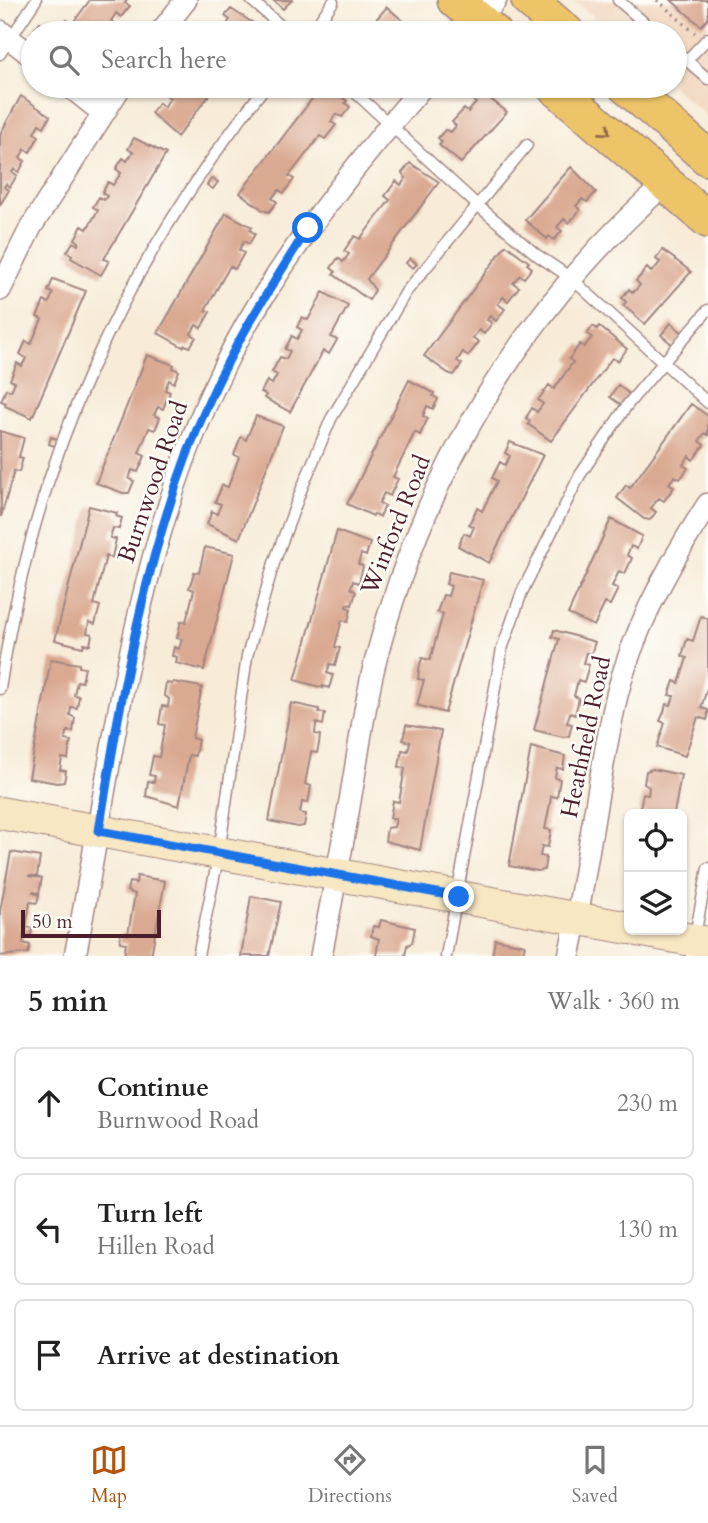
<!DOCTYPE html>
<meta charset="utf-8">
<style>
body{margin:0;font-family:Cardo,serif;background:#f2f2f2;color:#222}
.controls{position:absolute;right:21px;bottom:21px;display:grid;overflow:hidden;border-radius:10px;box-shadow:0 2px 5px #0004}
.controls button{width:63px;height:63px;display:grid;place-items:center;padding:0;border:0;border-bottom:2px solid #e0e0e0;background:#fff;color:#222;font:35px sans-serif}
.scale{position:absolute;left:21px;bottom:18px;width:140px;box-sizing:border-box;padding-left:7px;border:4px solid #4a1f2b;border-top:0;font-size:19px;line-height:24px;white-space:nowrap;color:#4a1f2b;-webkit-text-stroke:5px #fdfcf7;paint-order:stroke}
.stop{position:absolute;width:21px;height:21px;margin:-16px;border:5px solid #1a73e8;border-radius:50%;background:#fff}
.stop.end{background:#1a73e8;border-color:#fff;box-shadow:0 2px 7px #0008}
.list{margin:0;padding:0;list-style:none}
h2{display:flex;justify-content:space-between;align-items:center;height:91px;margin:0;padding:0 28px;font-size:30px}
h2 small{font-size:23px;font-weight:400;color:#767676}
.list li{display:grid;grid-template-columns:46px 1fr auto;gap:21px;align-items:center;box-sizing:border-box;height:112px;margin:0 14px 14px;padding:0 14px;border:2px solid #e0e0e0;border-radius:10px}
.list b{display:block;font-size:26px;white-space:nowrap}
.list p{margin:0;font-size:23px;white-space:nowrap;color:#767676}
.list em{font-size:23px;font-style:normal;color:#767676}
.icon{flex:none;width:38px;height:38px;fill:none;stroke:currentColor;stroke-width:2;stroke-linecap:round;stroke-linejoin:round}
.map{position:relative;flex:none;width:708px;height:956px;overflow:hidden}
.search{position:absolute;background:#fff;box-shadow:0 2px 5px #0004;left:21px;right:21px;top:21px;height:77px;display:flex;align-items:center;gap:18px;box-sizing:border-box;padding:0 24px;border-radius:38px;color:#767676;font-size:26px}
.sheet{height:469px;background:#fff}
nav{display:flex;justify-content:space-around;align-items:center;box-sizing:border-box;height:98px;border-top:2px solid #e0e0e0;background:#fff;font-size:19px;color:#767676}
nav a{display:grid;justify-items:center;gap:4px}
nav .on{color:#b45309}
.map>svg:first-child{display:block}
.built{fill:#f1d5bd}
.building{fill:#daa991}
.lines{fill:none;stroke-linecap:round;stroke-linejoin:round}
.lane-casing{stroke:#a18682;stroke-width:13}
.street-casing{stroke:#a18682;stroke-width:24}
.secondary-casing{stroke:#a18682;stroke-width:34}
.primary-casing{stroke:#a18682;stroke-width:38}
.path{stroke:#a18682;stroke-width:3.5;stroke-dasharray:2 5;stroke-linecap:butt}
.lane{stroke:#fff;stroke-width:10}
.street{stroke:#fff;stroke-width:21}
.secondary{stroke:#f8e7c3;stroke-width:32}
.primary{stroke:#eec469;stroke-width:35}
.oneway{stroke:#946947}
.route{stroke:#1a73e8;stroke-width:9}
.labels{text-anchor:middle;dominant-baseline:central;stroke-width:5;stroke-linejoin:round;paint-order:stroke}
.street-label{font-size:24px;fill:#4a1f2b;stroke:#fdfcf7}
</style>
<div class="map">
<svg width="708" height="956" viewBox="0 0 708 956">
<rect width="100%" height="100%" fill="#fdfcf7"/>
<filter id="ink" filterUnits="userSpaceOnUse"><feTurbulence type="fractalNoise" baseFrequency=".0143" numOctaves="2"/><feDisplacementMap in="SourceGraphic" scale="14" xChannelSelector="R" yChannelSelector="G"/><feConvolveMatrix kernelMatrix="1 2 1 2 8 2 1 2 1" color-interpolation-filters="sRGB"/></filter>
<filter id="wash" filterUnits="userSpaceOnUse"><feTurbulence type="fractalNoise" baseFrequency=".00686" numOctaves="4" result="noise"/><feDisplacementMap in="SourceGraphic" scale="28" xChannelSelector="R" yChannelSelector="G"/><feGaussianBlur stdDeviation="1.57" result="paint"/><feColorMatrix in="noise" values="0 0 0 0 0 0 0 0 0 0 0 0 0 0 0 0 0 1.4 0 .05"/><feComposite in="paint" operator="in"/></filter>
<g filter="url(#wash)">
<rect width="100%" height="100%" fill="#f8ecd9"/>
<path class="built" d="M574 0H708V117L672 86 675 33H612Z"/>
<g id="blocks">
<path class="building" d="M90 0H127L125 3 130 6 121 17 116 13 111 21 116 24 109 33H64L67 29 63 26 67 20 72 24Z
M273 0H292L283 9Z
M671 0H708V19L701 26Z
M387 7 409 26 410 33H364Z
M231 9 261 28 257 33H212L219 25 223 29 230 20 225 16Z
M40 22 55 33H32Z
M172 86H216L177 137 151 113 159 103 164 107 170 98 165 94Z
M322 86H327L347 101 345 103 350 107 342 117 336 114 331 122 336 125 325 139 320 136 289 176 294 179 284 193 279 190 272 198 277 202 269 212 263 210 240 193Z
M480 91 507 112 461 163 439 145 442 142 438 138 445 130 451 132 456 126 452 122 464 109 468 112 476 103 472 99Z
M21 96 50 116 44 127 39 124 34 133 39 136 30 152 25 149 21 156 20 158 25 161 19 172 14 169 12 172 17 175 10 187 6 184 4 187 9 190 0 205V134Z
M134 138 166 154 104 259 109 261 101 275 71 258 72 255 67 252 73 242 78 245 79 242 75 239 82 226 87 229 98 210 93 207 99 197 104 200 107 196 102 193 108 182 113 185 121 173 116 169 123 158 127 161 133 152 128 149Z
M410 163 439 182 367 279 375 290 369 300 333 274 336 272 331 268 338 258 343 262 349 254 344 251 350 242 355 236 360 239 390 200 385 196 396 181 401 185 406 178 402 173Z
M571 167 596 192 587 202 582 199 576 206 580 210 569 223 564 219 557 227 562 231 554 240 549 236 547 239 525 220Z
M212 178 218 182 213 189 207 185Z
M226 213 252 227 250 230 255 234 249 244 244 241 239 250 244 253 235 269 230 266 205 310 210 312 201 328 196 325 191 334 196 337 190 347 185 345 183 347 158 333Z
M506 245 529 262 527 264 532 268 524 278 520 275 513 283 519 287 508 301 503 297 498 304 505 309 496 321 490 316 487 320 492 323 484 334 479 330 473 338 479 342 468 356 463 352 457 361 462 364 454 375 448 373 424 356Z
M663 250 691 272 645 324 623 305 626 302 622 298 629 289 633 293 640 285 636 281 647 268 651 272 657 266 660 262 656 259Z
M410 258 417 264 413 268 406 263Z
M53 279 86 291 32 418 5 406 6 403 1 401 6 389 11 391 15 382 10 380 17 363 22 366 26 358 20 354 26 341 31 344 42 319 37 317 44 301 49 303 53 293 48 291Z
M323 292 348 306 331 337 337 340 329 354 323 351 290 412 264 398 266 395 261 392 267 381 272 384 277 375 272 372 280 357 286 359 290 351 285 349 292 336 297 339 302 330 297 327 302 317 308 320Z
M671 323 684 334 674 346 661 335Z
M593 326 597 329 599 326 627 349 618 361 612 358 551 441 528 424 530 421 526 418 532 408 537 412 543 404 538 400 549 385 554 389 573 362 569 359 580 344 584 347 592 337 587 334Z
M147 355 174 365 173 368 179 371 174 383 169 380 165 390 170 392 163 409 158 407 154 415 160 418 155 430 149 428 139 453 145 456 142 463 138 472 132 470 129 479 134 481 129 493H123L96 483Z
M409 380 434 393 433 396 438 399 433 409 427 406 423 416 428 418 420 435 415 432 393 477 398 479 390 496 384 493 379 503 385 506 380 517 374 514 373 516 347 504Z
M618 385 632 396 624 407 610 397Z
M691 404 708 416V435L705 433 699 441 704 445 693 460 689 456 683 465 688 468 680 479 675 476 669 483 674 487 664 501 659 498 651 508 656 512 650 520 644 519 617 498 626 485 630 488Z
M256 416 283 426 239 539 207 524 212 511 217 514 221 504 215 502 219 493 222 485 228 487 239 457 234 455 241 437 246 440Z
M0 431 24 438 19 457 23 458 19 472 14 471 1 517Z
M51 437 60 440 58 447 49 444Z
M510 442 543 455 489 563 458 546 464 533 470 536 474 527 469 524 477 508 482 511 497 481 492 478 500 462 505 465 510 456 505 453Z
M89 506 117 513 116 516 122 518 119 529 113 528 110 538 116 539 112 558 106 556 94 604 100 606 95 624 89 622 87 633 92 634 90 645 84 644 83 647 55 640Z
M611 519 642 536 637 549 631 546 627 555 632 558 625 574 619 571 612 586 618 589 610 605 605 603 594 626 568 614Z
M337 531 370 543 366 556 361 554 358 564 363 566 359 583 353 581 351 588 356 592 352 605 347 604 346 607 351 609 348 622 342 620 337 638 335 647 340 648 335 665 330 664 327 673 333 675 329 688 323 686V688L295 680Z
M205 547 234 554 204 670 176 663 177 657 172 656 174 647 179 649 182 639 177 638 181 621 186 622 194 590 189 588 192 579 194 572 199 573Z
M449 572 483 580 445 713 417 705 424 680 418 679 419 669 422 658 430 660 443 614 437 612 443 595 448 596 451 586 446 584Z
M701 616 708 619V686L701 708 708 710V716L707 720 698 717 685 756 657 747 665 723 660 721 664 712 666 704 671 705 674 696 669 695 674 681 679 683 687 658 682 656 687 639 693 641Z
M554 630 595 642 591 654 586 653 585 656 583 663 589 665 584 682 578 680 574 696 579 698 575 715 570 713 567 723 572 724 569 736 563 737 534 730 559 639 552 637Z
M51 659 79 664V667L85 668 82 682 77 681 74 695 79 696 77 708 71 707 70 715 75 718 73 732 67 731 65 740 71 741 69 751 68 759 62 758 60 770 66 771 64 782 57 783 29 778Z
M173 682 202 687 192 738 198 740 195 756 189 755 179 806 146 796 148 781 154 782 155 776 149 775 151 766 153 756 159 757 165 725 159 724 162 706 168 707 169 699 164 695 166 683 172 684Z
M291 703 319 709V712L325 713 323 725 316 723 315 734 320 735 319 744 317 753 311 752 305 784 311 786 310 793 308 803 302 802 300 813 306 814 304 826 298 827 269 821Z
M406 725 441 731 420 850 385 841 387 828 394 827 396 819 390 818 393 801 399 802 405 768 399 767 402 750 408 751 410 742 403 740Z
M531 747 565 756 563 769 557 768 556 771 555 778 560 779 557 797 551 796 550 804 545 829 551 830 548 847 542 846 540 856 546 857 544 870 538 871 509 866Z
M653 769 681 775 674 814 639 812 643 794 648 795 649 787 644 784 646 771Z
M11 852 40 857 37 876H28L42 878 39 893 32 892 39 895 37 903 30 902 26 927 32 928 31 936 24 935 23 943 30 945 28 953 0 956V911Z
M137 876 165 881 151 956H124L126 943 120 942 121 933 128 934 135 894 127 891 129 882 136 883Z
M251 896 281 902 269 956H241Z
M381 920 415 928 412 943 407 945 405 956H376L379 939 371 936 373 926 379 927Z
M495 939 525 945 523 953 529 956H492Z"/>
</g>
</g>
<g filter="url(#ink)">
<use href="#blocks" fill-opacity="0" stroke="#a18682" stroke-width="2"/>
<g class="lines">
<g class="lane-casing">
<path id="lane" d="M251 0 289 33
M618 0 656 33
M311 33 333 2
M675 50 708 79
M0 54 36 0
M687 60 708 38
M348 86 476 204 537 255 571 278 708 403
M0 689C35 457 120 270 266 86
M198 956 219 853 247 656 274 563 302 488 331 419 406 292 527 145
M446 956 502 649 522 592 580 475 628 404 708 310
M691 956 708 868"/>
</g>
<g class="street-casing">
<path id="street" d="M473 28 496 0
M0 31 33 57
M160 33 186 0
M69 86 103 113
M0 290 31 227 121 86
M75 956C118 735 138 496 261 300 309 223 365 154 423 86
M321 956C331 902 342 849 351 795 359 750 364 704 376 659 424 474 522 309 666 183
M569 956C588 870 597 781 617 695 634 627 670 562 708 504"/>
</g>
<g class="secondary-casing">
<path id="secondary" d="M0 813 629 928
M638 930 708 943"/>
</g>
<g class="primary-casing">
<path id="primary" d="M455 0 494 33
M529 0 567 33
M554 86 708 220
M626 86 708 158"/>
</g>
<path class="path" d="M657 0 695 33"/>
<use href="#lane" class="lane"/>
<use href="#street" class="street"/>
<use href="#secondary" class="secondary"/>
<use href="#primary" class="primary"/>
</g>
<defs><path id="oneway-chevron" d="M-2-3.5L2.5 0L-2 3.5" fill="none" stroke-width="1.6" stroke-linecap="round" stroke-linejoin="round" transform="scale(1.75)"/></defs>
<use class="oneway" href="#oneway-chevron" transform="translate(606 131) rotate(41)"/>
</g>
<g class="lines" filter="url(#ink)">
<path class="route" d="M308 228C273 284 237 338 210 399 148 536 123 684 99 831L459 897"/>
</g>
<g class="labels">
<g class="street-label">
<text transform="translate(153 482) rotate(-71)">Burnwood Road</text>
<text transform="translate(396 525) rotate(-68)">Winford Road</text>
<text transform="translate(586 737) rotate(-78)">Heathfield Road</text>
</g>
</g>
</svg>
<div class="controls">
<button><svg class="icon" aria-label="locate" viewBox="0 0 24 24"><circle cx="12" cy="12" r="6"/><path d="M12 2v4M12 18v4M2 12h4M18 12h4"/></svg></button>
<button><svg class="icon" aria-label="layers" viewBox="0 0 24 24"><path d="M12 4l9 5-9 5-9-5zM3 14l9 5 9-5"/></svg></button>
</div>
<div class="scale">50 m</div>
<div class="stop" style="left:308px;top:228px"></div>
<div class="stop end" style="left:459px;top:897px"></div>
<div class="search"><svg class="icon" aria-label="search" viewBox="0 0 24 24"><circle cx="10" cy="10" r="6"/><path d="M15 15l6 6"/></svg>Search here</div>
</div>
<section class="sheet">
<h2>5 min<small>Walk · 360 m</small></h2>
<ul class="list">
<li><svg class="icon" aria-label="ahead" viewBox="0 0 24 24"><path d="M12 20V5M6 11l6-6 6 6"/></svg><div><b>Continue</b><p>Burnwood Road</p></div><em>230 m</em></li>
<li><svg class="icon" aria-label="left" viewBox="0 0 24 24"><path d="M17 20v-9H6M10 6l-5 5 5 5"/></svg><div><b>Turn left</b><p>Hillen Road</p></div><em>130 m</em></li>
<li><svg class="icon" aria-label="arrive" viewBox="0 0 24 24"><path d="M6 21V4h12l-3 4 3 4H6"/></svg><div><b>Arrive at destination</b></div></li>
</ul>
</section>
<nav>
<a class="on"><svg class="icon" aria-label="map" viewBox="0 0 24 24"><path d="M3 6l6-2 6 2 6-2v14l-6 2-6-2-6 2zM9 4v14M15 6v14"/></svg>Map</a>
<a><svg class="icon" aria-label="directions" viewBox="0 0 24 24"><path d="M12 3l9 9-9 9-9-9zM9 14v-3h6M13 9l2 2-2 2"/></svg>Directions</a>
<a><svg class="icon" aria-label="saved" viewBox="0 0 24 24"><path d="M7 4h10v16l-5-4-5 4z"/></svg>Saved</a>
</nav>
